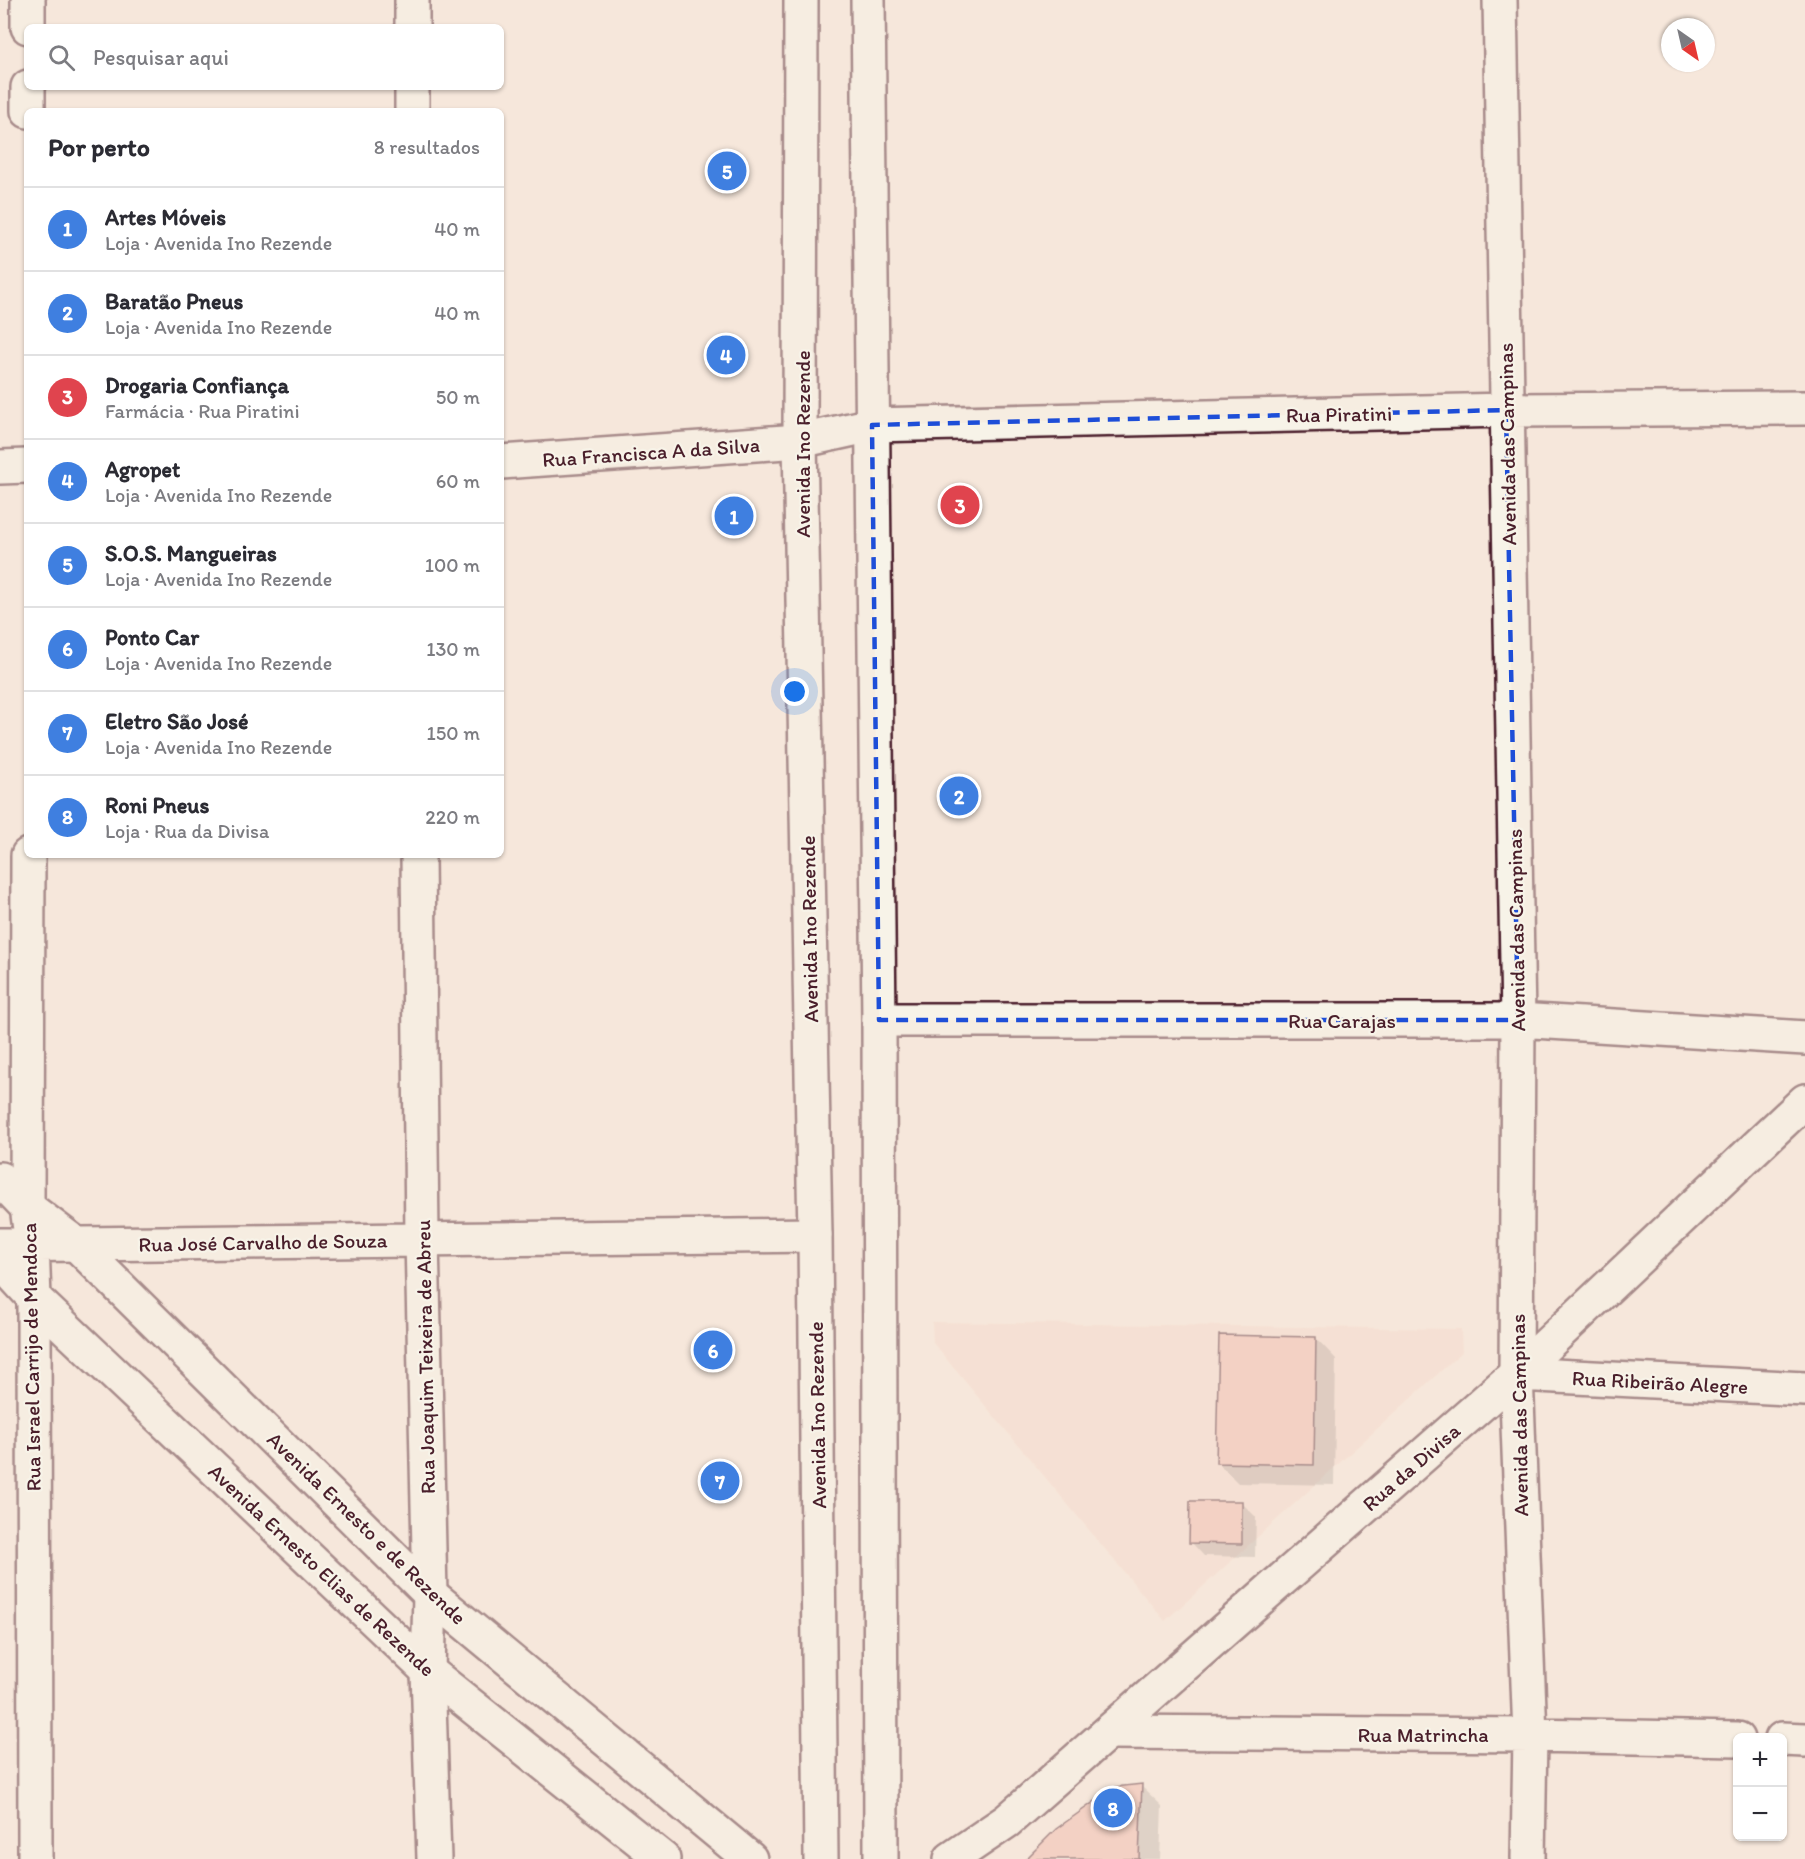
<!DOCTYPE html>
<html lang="pt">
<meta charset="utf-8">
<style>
body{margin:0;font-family:Itim,sans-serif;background:#f2f2f3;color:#2b2b33}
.controls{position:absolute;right:18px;bottom:18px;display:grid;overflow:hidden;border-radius:9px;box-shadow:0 2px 4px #0004}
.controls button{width:54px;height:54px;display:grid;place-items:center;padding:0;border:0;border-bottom:2px solid #e1e1e2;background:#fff;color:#2b2b33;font:30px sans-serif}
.compass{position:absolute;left:1661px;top:18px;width:54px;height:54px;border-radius:50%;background:#fff;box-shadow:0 2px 4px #0004;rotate:146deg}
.you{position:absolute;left:795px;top:692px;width:21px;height:21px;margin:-15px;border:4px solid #fff;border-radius:50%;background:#1a73e8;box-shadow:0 0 0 9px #1a73e833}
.badge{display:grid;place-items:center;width:39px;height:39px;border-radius:50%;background:#1f6fb2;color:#fff;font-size:20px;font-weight:700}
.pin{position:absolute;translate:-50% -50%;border:3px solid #fff;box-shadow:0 2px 6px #0006}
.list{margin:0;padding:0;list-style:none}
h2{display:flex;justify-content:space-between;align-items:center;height:78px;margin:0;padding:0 24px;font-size:26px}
h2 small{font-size:20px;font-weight:400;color:#7c7c81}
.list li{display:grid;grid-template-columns:39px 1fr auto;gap:18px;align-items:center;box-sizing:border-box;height:84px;padding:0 24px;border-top:2px solid #e1e1e2}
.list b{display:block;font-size:22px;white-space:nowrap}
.list p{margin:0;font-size:20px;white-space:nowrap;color:#7c7c81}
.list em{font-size:20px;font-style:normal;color:#7c7c81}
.icon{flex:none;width:33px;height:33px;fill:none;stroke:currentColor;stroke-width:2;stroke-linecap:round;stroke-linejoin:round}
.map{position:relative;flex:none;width:1805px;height:1859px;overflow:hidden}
.search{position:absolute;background:#fff;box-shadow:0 2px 4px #0004;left:24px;top:24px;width:480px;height:66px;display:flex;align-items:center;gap:15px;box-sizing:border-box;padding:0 21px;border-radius:9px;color:#7c7c81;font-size:22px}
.panel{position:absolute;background:#fff;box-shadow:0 2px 4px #0004;left:24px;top:108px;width:480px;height:750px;border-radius:9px}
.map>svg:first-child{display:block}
.built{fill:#f4d8cc}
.shadow{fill:#0003}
.building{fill:#f0b6a9;stroke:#4a1f2b;stroke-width:1.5}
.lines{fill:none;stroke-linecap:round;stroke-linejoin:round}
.street-casing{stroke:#4a1f2b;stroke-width:38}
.secondary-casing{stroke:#4a1f2b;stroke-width:38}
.street{stroke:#f7f3e8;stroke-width:33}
.secondary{stroke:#f7f3e8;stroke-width:33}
.marked{fill:none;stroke:#1d4ed8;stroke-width:4.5;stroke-dasharray:12 8;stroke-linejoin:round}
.labels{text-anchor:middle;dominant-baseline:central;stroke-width:4.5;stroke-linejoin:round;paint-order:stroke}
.street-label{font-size:21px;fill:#4a1f2b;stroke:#f7f3e8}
</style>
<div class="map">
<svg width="1805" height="1859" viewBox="0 0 1805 1859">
<rect width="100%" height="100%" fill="#f6e7db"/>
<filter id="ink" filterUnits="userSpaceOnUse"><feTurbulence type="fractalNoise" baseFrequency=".0167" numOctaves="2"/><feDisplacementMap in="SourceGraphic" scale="12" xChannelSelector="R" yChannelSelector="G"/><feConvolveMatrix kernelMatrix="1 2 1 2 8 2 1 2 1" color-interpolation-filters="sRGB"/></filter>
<g filter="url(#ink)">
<path class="built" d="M932 1322 1461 1329 1462 1352 1165 1621 933 1343Z"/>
<path class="shadow" d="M1316 1338 1336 1359 1334 1485 1238 1483 1218 1463Z
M1242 1503 1256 1517 1255 1557 1204 1556 1191 1542Z
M1141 1786 1162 1806 1160 1859H1028Z"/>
<path class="building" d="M1219 1335 1316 1337 1314 1465 1216 1463Z
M1190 1501H1242V1544L1189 1543Z
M1142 1784 1139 1859H1026L1056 1829 1115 1787Z"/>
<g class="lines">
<g class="street-casing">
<path id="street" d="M28 0V27
M412 0V27
M1500 0 1518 1020 1516 1374 1530 1735 1528 1859
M28 87V111
M412 87V111
M501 462 800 441 872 425 1506 410 1805 408
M0 467 27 466
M28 855 27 1207 32 1244 34 1298 35 1859
M418 855 422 1239 430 1594 428 1671 434 1859
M879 1020H1518L1805 1038
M0 1245 815 1235
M1516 1374 1805 1389
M1109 1732 1530 1735 1738 1739
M1782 1739 1805 1740"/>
</g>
<g class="secondary-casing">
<path id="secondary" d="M801 0 800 441 815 1235 821 1859
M868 0 879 1020 881 1859
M0 1179 27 1207 76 1244 430 1594 750 1859
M0 1261 34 1298 428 1671 663 1859
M951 1859 1007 1821 1516 1374 1805 1101"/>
</g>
<use href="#street" class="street"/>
<use href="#secondary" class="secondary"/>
</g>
</g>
<path d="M0 0H1805V1859H0ZM1506 410 1518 1020H879L872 425Z" fill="#f6e7db" fill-opacity=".55" fill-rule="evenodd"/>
<path class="marked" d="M1506 410 1518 1020H879L872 425Z"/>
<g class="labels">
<g class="street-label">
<text transform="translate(1339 414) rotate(-1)">Rua Piratini</text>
<text transform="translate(802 444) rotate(-90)">Avenida Ino Rezende</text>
<text transform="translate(1507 444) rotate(-91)">Avenida das Campinas</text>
<text transform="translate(651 452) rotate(-4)">Rua Francisca A da Silva</text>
<text transform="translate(809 929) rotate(-91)">Avenida Ino Rezende</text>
<text transform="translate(1516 930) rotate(-91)">Avenida das Campinas</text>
<text x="1342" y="1020">Rua Carajas</text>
<text transform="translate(263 1242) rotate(-1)">Rua José Carvalho de Souza</text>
<text transform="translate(31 1357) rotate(-91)">Rua Israel Carrijo de Mendoca</text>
<text transform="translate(425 1357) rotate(-91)">Rua Joaquim Teixeira de Abreu</text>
<text transform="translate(1660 1382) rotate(3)">Rua Ribeirão Alegre</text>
<text transform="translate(817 1415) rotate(-91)">Avenida Ino Rezende</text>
<text transform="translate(1519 1415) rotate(-91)">Avenida das Campinas</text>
<text transform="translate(1411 1467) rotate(-41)">Rua da Divisa</text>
<text transform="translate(367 1528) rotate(44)">Avenida Ernesto e de Rezende</text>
<text transform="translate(322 1570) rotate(43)">Avenida Ernesto Elias de Rezende</text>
<text x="1423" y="1734">Rua Matrincha</text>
</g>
</g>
</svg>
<div class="controls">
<button>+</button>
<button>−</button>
</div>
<svg class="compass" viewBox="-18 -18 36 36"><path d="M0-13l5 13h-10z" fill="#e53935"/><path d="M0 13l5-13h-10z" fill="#7c7c81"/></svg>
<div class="you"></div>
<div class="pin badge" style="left:734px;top:516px;background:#3f7fe0">1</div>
<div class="pin badge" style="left:959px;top:796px;background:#3f7fe0">2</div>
<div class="pin badge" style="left:960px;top:505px;background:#e0444e">3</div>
<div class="pin badge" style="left:726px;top:355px;background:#3f7fe0">4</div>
<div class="pin badge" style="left:727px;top:171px;background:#3f7fe0">5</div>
<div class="pin badge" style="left:713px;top:1350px;background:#3f7fe0">6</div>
<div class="pin badge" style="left:720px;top:1481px;background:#3f7fe0">7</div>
<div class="pin badge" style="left:1113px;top:1808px;background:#3f7fe0">8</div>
<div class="search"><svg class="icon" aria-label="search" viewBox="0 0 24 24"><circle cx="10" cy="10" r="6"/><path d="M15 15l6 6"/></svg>Pesquisar aqui</div>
<section class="panel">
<h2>Por perto<small>8 resultados</small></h2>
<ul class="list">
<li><span class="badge" style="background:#3f7fe0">1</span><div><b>Artes Móveis</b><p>Loja · Avenida Ino Rezende</p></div><em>40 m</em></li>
<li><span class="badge" style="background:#3f7fe0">2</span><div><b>Baratão Pneus</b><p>Loja · Avenida Ino Rezende</p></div><em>40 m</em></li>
<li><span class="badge" style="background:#e0444e">3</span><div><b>Drogaria Confiança</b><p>Farmácia · Rua Piratini</p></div><em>50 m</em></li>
<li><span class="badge" style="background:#3f7fe0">4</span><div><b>Agropet</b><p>Loja · Avenida Ino Rezende</p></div><em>60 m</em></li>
<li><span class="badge" style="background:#3f7fe0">5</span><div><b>S.O.S. Mangueiras</b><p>Loja · Avenida Ino Rezende</p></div><em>100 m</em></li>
<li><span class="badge" style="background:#3f7fe0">6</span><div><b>Ponto Car</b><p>Loja · Avenida Ino Rezende</p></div><em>130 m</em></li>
<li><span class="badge" style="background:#3f7fe0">7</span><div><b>Eletro São José</b><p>Loja · Avenida Ino Rezende</p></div><em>150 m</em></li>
<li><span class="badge" style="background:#3f7fe0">8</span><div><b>Roni Pneus</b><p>Loja · Rua da Divisa</p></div><em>220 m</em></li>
</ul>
</section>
</div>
